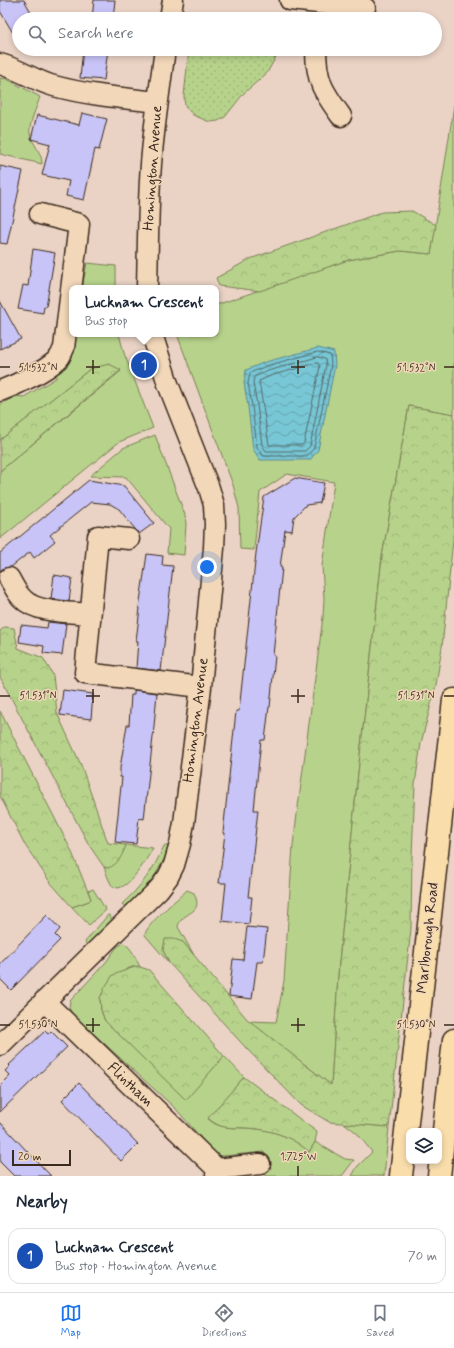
<!DOCTYPE html>
<meta charset="utf-8">
<style>
body{margin:0;font-family:Mynerve,sans-serif;background:#f6f6f7;color:#1f2937}
.controls{position:absolute;right:12px;bottom:12px;display:grid;overflow:hidden;border-radius:8px;box-shadow:0 2px 6px #0003}
.controls button{width:36px;height:36px;display:grid;place-items:center;padding:0;border:0;border-bottom:1px solid #e0e1e3;background:#fff;color:#1f2937;font:20px sans-serif}
.scale{position:absolute;left:12px;bottom:10px;width:59px;box-sizing:border-box;padding-left:4px;border:2px solid #3b2a1e;border-top:0;font-size:11px;line-height:14px;white-space:nowrap;color:#3b2a1e;-webkit-text-stroke:3px #f2d7b9;paint-order:stroke}
.you{position:absolute;left:207px;top:567px;width:14px;height:14px;margin:-10px;border:3px solid #fff;border-radius:50%;background:#1a73e8;box-shadow:0 0 0 6px #1a73e833}
.badge{display:grid;place-items:center;width:26px;height:26px;border-radius:50%;background:#1a73e8;color:#fff;font-size:13px;font-weight:700}
.pin{position:absolute;translate:-50% -50%;border:2px solid #fff;box-shadow:0 1px 4px #0006}
.popup{position:absolute;left:69px;top:285px;width:150px;height:52px;box-sizing:border-box;display:grid;place-content:center;border-radius:8px;background:#fff;filter:drop-shadow(0 1px 3px #0005);font-size:13px;white-space:nowrap;color:#747a83}
.popup b{font-size:15px;color:#1f2937}
.popup::after{content:'';position:absolute;left:50%;top:100%;margin-left:-8px;border:8px solid transparent;border-top-color:#fff}
.list{margin:0;padding:0;list-style:none}
h2{display:flex;justify-content:space-between;align-items:center;height:52px;margin:0;padding:0 16px;font-size:17px}
h2 small{font-size:13px;font-weight:400;color:#747a83}
.list li{display:grid;grid-template-columns:26px 1fr auto;gap:12px;align-items:center;box-sizing:border-box;height:56px;margin:0 8px 8px;padding:0 8px;border:1px solid #e0e1e3;border-radius:12px}
.list b{display:block;font-size:15px;white-space:nowrap}
.list p{margin:0;font-size:13px;white-space:nowrap;color:#747a83}
.list em{font-size:13px;font-style:normal;color:#747a83}
.icon{flex:none;width:22px;height:22px;fill:none;stroke:currentColor;stroke-width:2;stroke-linecap:round;stroke-linejoin:round}
.map{position:relative;flex:none;width:454px;height:1176px;overflow:hidden}
.search{position:absolute;background:#fff;box-shadow:0 2px 6px #0003;left:12px;right:12px;top:12px;height:44px;display:flex;align-items:center;gap:10px;box-sizing:border-box;padding:0 14px;border-radius:22px;color:#747a83;font-size:15px}
.sheet{height:116px;background:#fff}
nav{display:flex;justify-content:space-around;align-items:center;box-sizing:border-box;height:56px;border-top:1px solid #e0e1e3;background:#fff;font-size:11px;color:#747a83}
nav a{display:grid;justify-items:center;gap:2px}
nav .on{color:#1a73e8}
.map>svg:first-child{display:block}
.grass{fill:#b7d38b;stroke:#797e54}
.forest{fill:url(#forest-crowns);stroke:#797e54}
.park{fill:url(#park-dots);stroke:#797e54}
.water{fill:url(#water-waves);stroke:#60888c}
.lines{fill:none;stroke-linecap:round;stroke-linejoin:round}
.shore{stroke:#536968;stroke-width:1}
.building{fill:#c8c4f7;stroke:#3b2a1e}
.street-casing{stroke:#3b2a1e;stroke-width:23}
.highway-casing{stroke:#3b2a1e;stroke-width:25}
.street{stroke:#f2d7b9;stroke-width:20}
.highway{stroke:#f9ddab;stroke-width:22}
.ticks{fill:none;stroke:#3b2a1e;stroke-width:1.5}
.labels{text-anchor:middle;dominant-baseline:central;stroke-width:3;stroke-linejoin:round;paint-order:stroke}
.street-label{font-size:15px;fill:#3b2a1e;stroke:#f2d7b9}
.ticks-label{font-size:10px;text-anchor:middle;fill:#3b2a1e;stroke:#f2d7b9;stroke-width:3;stroke-linejoin:round;paint-order:stroke}
</style>
<div class="map">
<svg width="454" height="1176" viewBox="0 0 454 1176">
<defs>
<pattern id="forest-crowns" width="20" height="18" patternUnits="userSpaceOnUse"><rect width="20" height="18" fill="#b7d38b"/><path d="M2 6a3 3 0 1 1 6 0M12 15a3 3 0 1 1 6 0" fill="none" stroke="#9eb578"/></pattern>
<pattern id="park-dots" width="8" height="8" patternUnits="userSpaceOnUse"><rect width="8" height="8" fill="#b7d38b"/><path d="M2 2h.1M6 6h.1" fill="none" stroke="#9eb578" stroke-width="1.8" stroke-linecap="round"/></pattern>
<pattern id="water-waves" width="16" height="10" patternUnits="userSpaceOnUse"><rect width="16" height="10" fill="#78c7d6"/><path d="M0 5q4-4 8 0t8 0" fill="none" stroke="#64a2ad"/></pattern>
</defs>
<rect width="100%" height="100%" fill="#ead3c5"/>
<filter id="ink" filterUnits="userSpaceOnUse"><feTurbulence type="fractalNoise" baseFrequency=".025" numOctaves="2"/><feDisplacementMap in="SourceGraphic" scale="8" xChannelSelector="R" yChannelSelector="G"/><feConvolveMatrix kernelMatrix="1 2 1 2 8 2 1 2 1" color-interpolation-filters="sRGB"/></filter>
<g filter="url(#ink)">
<path class="grass" d="M0 78 7 79 40 97C37 106 28 126 30 134 33 145 42 152 42 164L0 154Z
M454 105V414L409 406 382 557 358 773 339 962 331 1085 249 1021 276 1022 284 981 293 845 323 617 324 598 322 566 334 482 287 474 260 492 254 550 240 549 239 508 233 485 177 334H216V305L348 260 400 251 431 254Z
M87 263 116 266V288H82Z
M74 334H119L124 353 153 428 119 442 0 539V471L121 371 90 369 0 440V405L16 396 24 397 56 378 57 368Z
M155 435 185 515 186 524 184 555 167 553 169 529 126 477 90 476 123 448Z
M126 845 153 848C148 857 123 901 111 884 108 879 106 872 104 867L108 868Z
M166 845 168 847V850C159 873 144 892 126 908L122 904C141 887 154 869 164 846Z
M93 889 106 910 89 925 72 907 89 901 91 899 88 891Z
M187 890 194 893C205 916 181 910 178 927L194 955 183 942 163 950 169 963 145 935C146 924 178 899 187 890Z
M108 915H109L113 922 87 946 85 942Z
M123 943C132 947 136 959 140 967 123 963 110 987 100 998L101 1010 105 1021 186 1099 224 1056 244 1077 208 1119C221 1130 231 1127 246 1128 269 1129 292 1136 309 1152L315 1142 345 1159 354 1160 342 1176H266L264 1152 223 1156 216 1155 176 1109 73 1015 69 1008 70 1001 106 962 117 947Z
M344 1123 389 1127 384 1176H352L357 1167 372 1152 357 1133Z"/>
<path class="forest" d="M412 211 436 225 431 254 400 251 348 260 260 291 219 286 216 278 250 259 382 212Z
M109 364 121 370 0 471V440L90 369Z
M409 406 454 414V530L442 647 436 685 421 743 415 784 412 855 411 929 389 1127 329 1122 301 1105 246 1048 169 963 163 950 165 939H174L183 942 247 1019 331 1085 339 962 358 773 382 557Z
M5 627 14 628 18 648 43 658 53 675 57 713 81 765 108 843 126 845C123 854 118 865 108 868L104 867 89 845 0 677V631Z
M0 711 71 850 91 899 89 901 72 907 50 882 25 845 0 796Z
M137 966 149 970 224 1056 186 1100 105 1021 101 1010 100 998 105 987 113 975Z
M244 1077 317 1132 315 1142 309 1152C292 1136 269 1129 246 1128 230 1127 221 1130 208 1118Z"/>
<path class="park" d="M189 49H272L278 53 267 73 244 93 225 117 218 121 210 122 193 115 185 106 184 96Z"/>
<path class="water" d="M318 348 334 352 335 365 318 450 310 460H260L253 449 248 407 244 383 246 370 265 362Z"/>
<g class="lines">
<path class="shore" d="M318 352 330 355 331 365 314 448 307 456H263L257 447 252 406 248 383 250 373 266 366Z
M318 357 325 359 326 365 310 446 305 451H266L262 445 257 405 253 383 254 377 268 371Z
M318 363 320 366 304 443 302 445H269L259 381 270 376Z"/>
</g>
<path class="building" d="M0 0H24L35 19H19V43L0 11Z
M94 0H115L113 19H92Z
M83 49H108L104 80 80 78Z
M82 113 107 119 99 150 95 149 84 200 66 196 69 181 42 175 50 144 31 139 37 115 79 125Z
M0 166 23 171 7 244 0 243Z
M33 249 55 253 46 307 44 306 43 313 18 309 23 285 28 286Z
M0 301 21 339 0 349Z
M295 478 324 483 320 503 306 505 294 517 292 531 285 530 280 567 282 568 273 655 275 656 270 707H269L265 740H261L254 810H258L248 897H252L249 924 222 921 226 883H219L225 833H223L236 711H239L256 553 264 497Z
M89 480 124 486 154 523 139 534 119 509 110 504 91 502 50 535 55 541 34 558 30 552 11 567 4 568 0 571V553Z
M147 554 163 556 162 565 173 566 161 671 136 668 138 641H136L140 608H139Z
M54 575 72 578 69 601 51 599Z
M48 622 66 624 62 655 43 653 44 646 19 642 21 625 47 628Z
M63 690 93 694 91 719 60 715Z
M134 690 157 693 153 737 144 819 139 818 136 844 115 842 122 777H120V768L127 725H129L131 695H134Z
M47 915 60 929 55 935 60 940 11 990 0 979V964Z
M247 927 267 929 263 962H257L252 999 229 996 233 959 243 960Z
M45 1031 48 1034 51 1031 67 1047 0 1112V1086L10 1076 5 1071 10 1066 9 1065Z
M79 1083 138 1144 121 1161 62 1100Z
M0 1122 25 1149 51 1176H14L0 1162Z"/>
<g class="lines">
<g class="street-casing">
<path id="street" d="M290 0 365 8
M170 19 173 0
M316 49C316 81 323 91 341 116
M0 64C19 69 35 81 54 86 87 95 123 98 157 102
M147 288C148 246 148 205 151 164 154 125 160 87 165 49
M0 391C16 385 46 371 58 359 61 356 62 352 64 348L79 224 40 214
M129 539 98 536 85 673 201 687
M9 578C13 585 17 594 23 599 36 613 71 612 90 614
M44 1001 217 1169 216 1176
M0 1045 159 889 168 877 174 865 180 844 184 823 201 687 214 548 215 524 214 505 209 488 168 384 152 334
M217 1169 260 1164"/>
</g>
<g class="highway-casing">
<path id="highway" d="M401 1176 454 700
M439 1176 454 1040"/>
</g>
<use href="#street" class="street"/>
<use href="#highway" class="highway"/>
</g>
</g>
<path class="ticks" d="M93 360V374M298 360V374M0 367H10M86 367H100M291 367H305M444 367H454M93 689V703M298 689V703M0 696H10M86 696H100M291 696H305M444 696H454M93 1018V1032M298 1018V1032M0 1025H10M86 1025H100M291 1025H305M444 1025H454M298 1166V1176"/>
<g class="labels">
<g class="street-label">
<text transform="translate(153 168) rotate(-86)">Homington Avenue</text>
<text transform="translate(196 720) rotate(-83)">Homington Avenue</text>
<text transform="translate(428 938) rotate(-84)">Marlborough Road</text>
<text transform="translate(130 1085) rotate(44)">Flintham</text>
</g>
</g>
<g class="ticks-label">
<text x="38" y="371">51.532°N</text>
<text x="416" y="371">51.532°N</text>
<text x="38" y="699">51.531°N</text>
<text x="416" y="699">51.531°N</text>
<text x="38" y="1028">51.530°N</text>
<text x="416" y="1028">51.530°N</text>
<text x="298" y="1160">1.725°W</text>
</g>
</svg>
<div class="controls">
<button><svg class="icon" aria-label="layers" viewBox="0 0 24 24"><path d="M12 4l9 5-9 5-9-5zM3 14l9 5 9-5"/></svg></button>
</div>
<div class="scale">20 m</div>
<div class="you"></div>
<div class="pin badge" style="left:144px;top:365px;background:#1a4fb4">1</div>
<div class="popup"><b>Lucknam Crescent</b>Bus stop</div>
<div class="search"><svg class="icon" aria-label="search" viewBox="0 0 24 24"><circle cx="10" cy="10" r="6"/><path d="M15 15l6 6"/></svg>Search here</div>
</div>
<section class="sheet">
<h2>Nearby<small></small></h2>
<ul class="list">
<li><span class="badge" style="background:#1a4fb4">1</span><div><b>Lucknam Crescent</b><p>Bus stop · Homington Avenue</p></div><em>70 m</em></li>
</ul>
</section>
<nav>
<a class="on"><svg class="icon" aria-label="map" viewBox="0 0 24 24"><path d="M3 6l6-2 6 2 6-2v14l-6 2-6-2-6 2zM9 4v14M15 6v14"/></svg>Map</a>
<a><svg class="icon" aria-label="directions" viewBox="0 0 24 24"><path d="M12 3l9 9-9 9-9-9zM9 14v-3h6M13 9l2 2-2 2"/></svg>Directions</a>
<a><svg class="icon" aria-label="saved" viewBox="0 0 24 24"><path d="M7 4h10v16l-5-4-5 4z"/></svg>Saved</a>
</nav>
